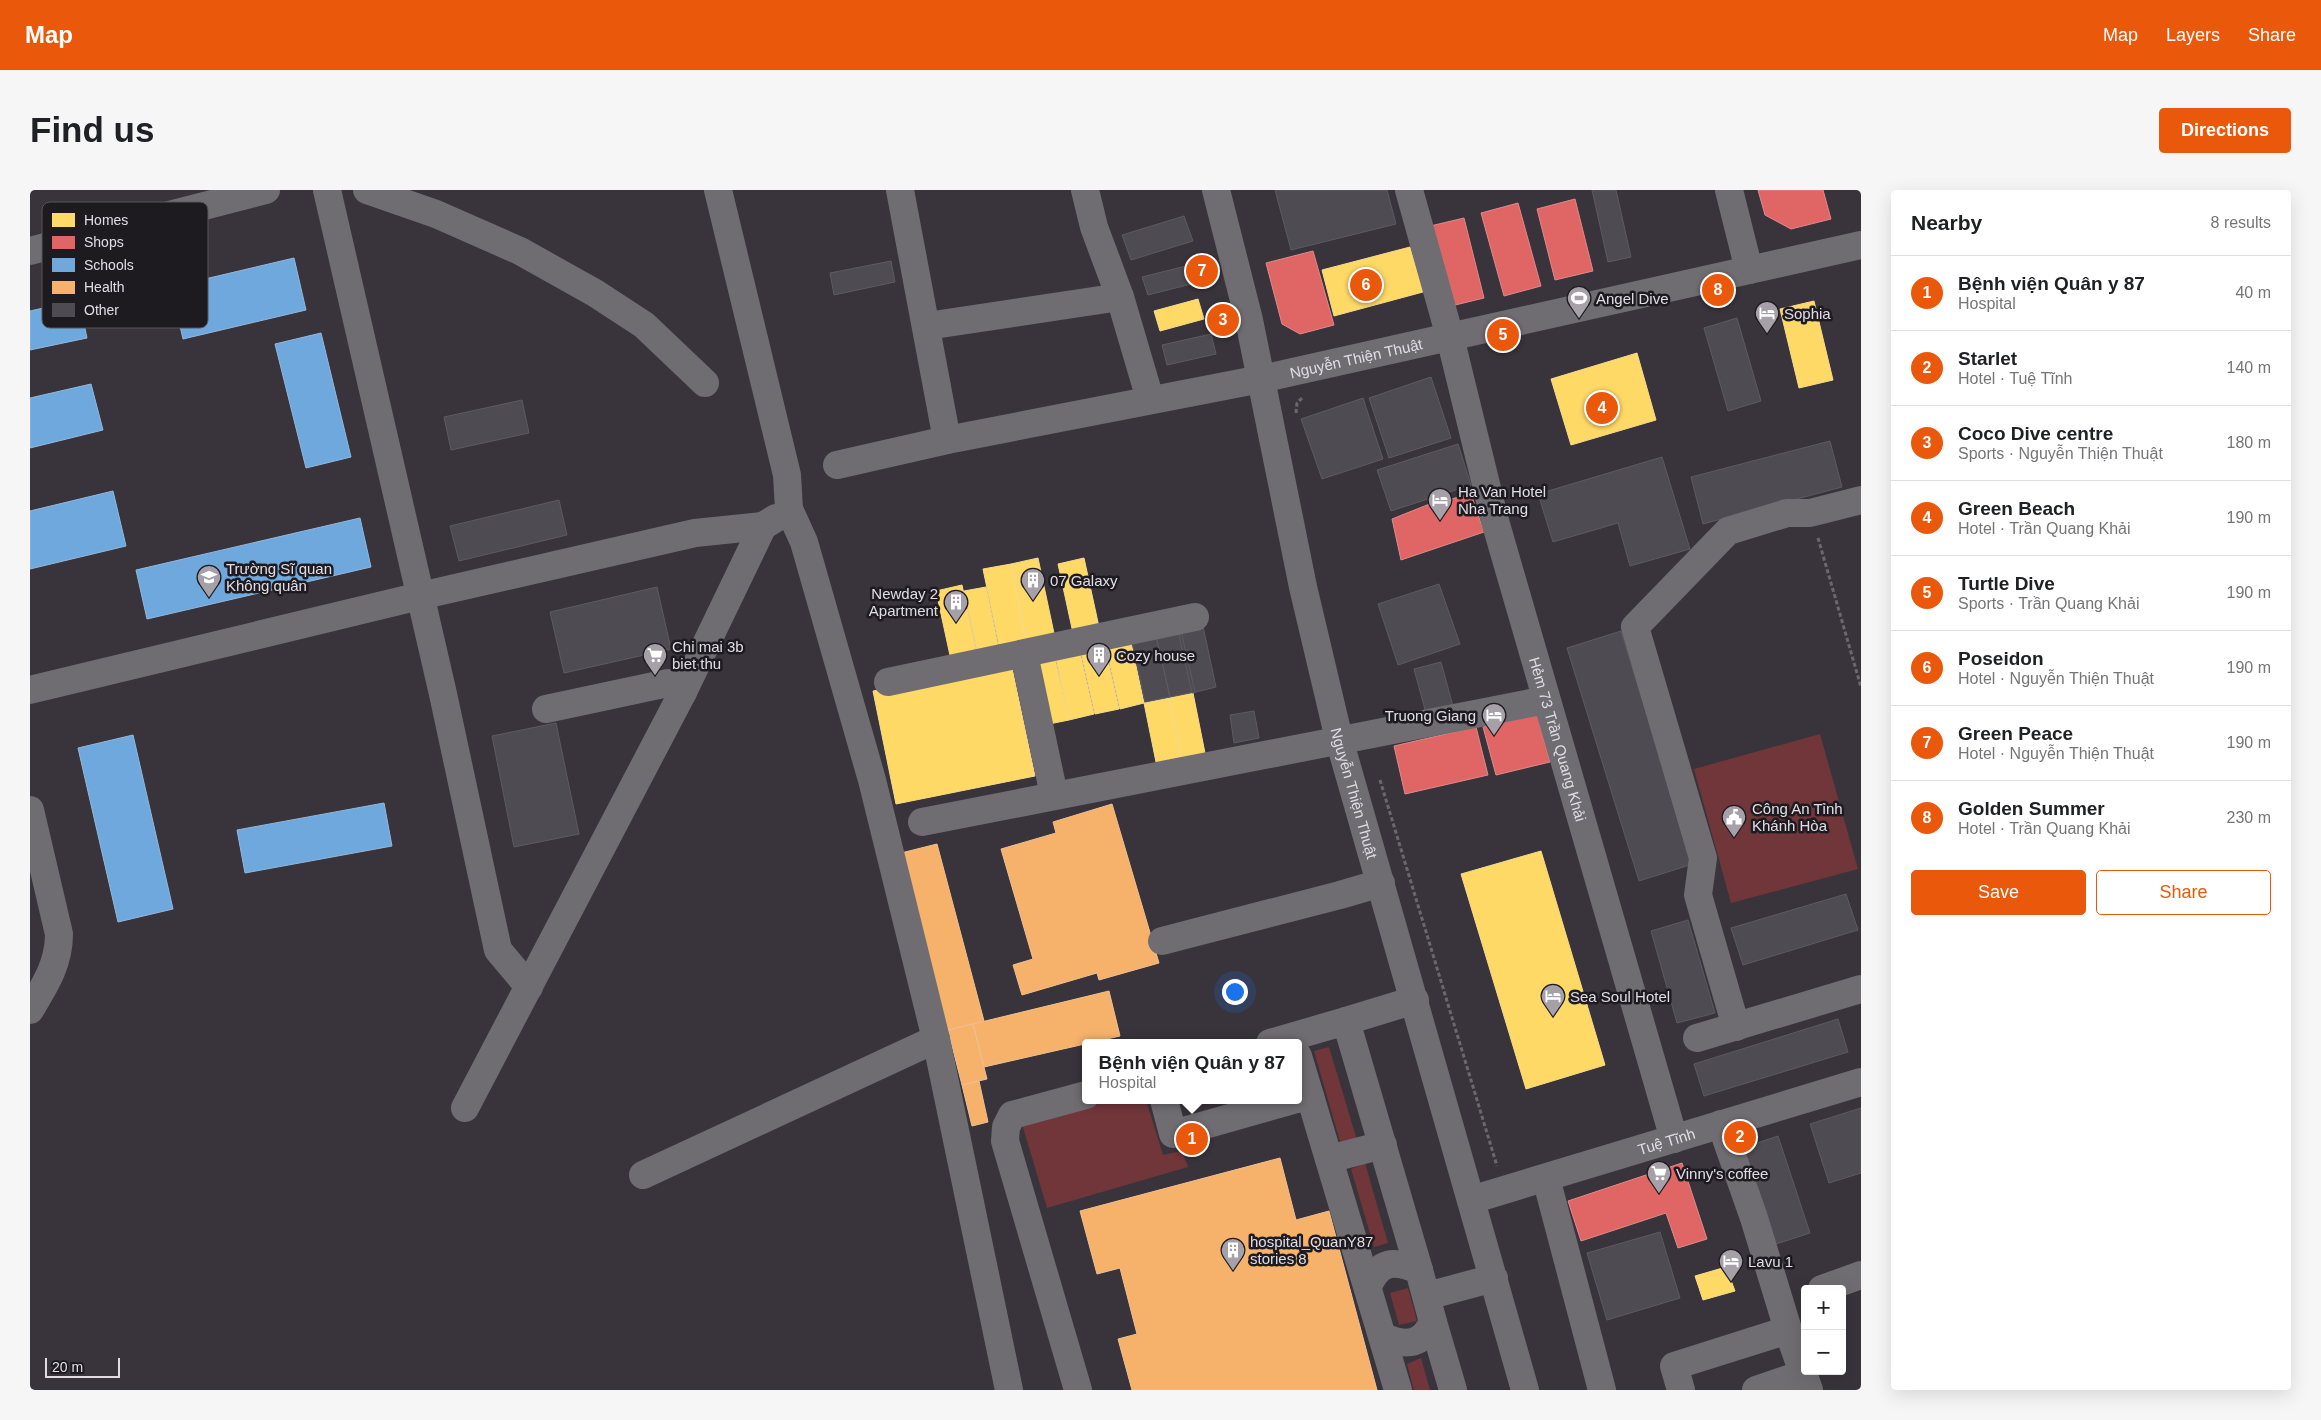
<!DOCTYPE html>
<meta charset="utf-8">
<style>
body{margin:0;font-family:Helvetica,sans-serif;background:#f6f6f6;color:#202124}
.controls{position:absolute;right:15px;bottom:15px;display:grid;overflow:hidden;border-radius:5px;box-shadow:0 5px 20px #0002}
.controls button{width:45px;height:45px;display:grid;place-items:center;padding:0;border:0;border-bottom:1px solid #e0e0e0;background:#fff;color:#202124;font:25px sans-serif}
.scale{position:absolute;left:15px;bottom:12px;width:75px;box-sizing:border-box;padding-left:5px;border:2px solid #e1dce4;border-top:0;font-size:14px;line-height:18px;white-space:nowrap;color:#e1dce4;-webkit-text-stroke:4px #1e1b20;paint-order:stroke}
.you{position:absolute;left:1204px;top:801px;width:18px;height:18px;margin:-12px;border:4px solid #fff;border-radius:50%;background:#1a73e8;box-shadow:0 0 0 8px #1a73e833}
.badge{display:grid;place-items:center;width:32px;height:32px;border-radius:50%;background:#ea580c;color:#fff;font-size:16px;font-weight:700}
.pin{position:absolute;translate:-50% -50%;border:2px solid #fff;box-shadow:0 1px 5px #0006}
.popup{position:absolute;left:1052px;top:849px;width:220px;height:65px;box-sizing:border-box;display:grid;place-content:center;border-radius:5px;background:#fff;filter:drop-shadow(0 1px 4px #0005);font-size:16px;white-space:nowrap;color:#757577}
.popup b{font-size:19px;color:#202124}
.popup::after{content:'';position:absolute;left:50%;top:100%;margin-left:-10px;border:10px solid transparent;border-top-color:#fff}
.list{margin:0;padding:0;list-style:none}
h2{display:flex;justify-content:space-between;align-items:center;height:65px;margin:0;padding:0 20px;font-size:21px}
h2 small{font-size:16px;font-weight:400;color:#757577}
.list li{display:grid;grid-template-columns:32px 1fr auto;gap:15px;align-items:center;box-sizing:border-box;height:75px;padding:0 20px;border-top:1px solid #e0e0e0}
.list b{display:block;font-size:19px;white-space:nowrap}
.list p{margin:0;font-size:16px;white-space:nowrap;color:#757577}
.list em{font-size:16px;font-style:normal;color:#757577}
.actions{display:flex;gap:10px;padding:15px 20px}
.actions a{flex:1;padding:11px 0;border:1px solid #ea580c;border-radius:5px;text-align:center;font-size:18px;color:#ea580c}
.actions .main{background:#ea580c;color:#fff}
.map{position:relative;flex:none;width:1831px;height:1200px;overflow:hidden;border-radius:5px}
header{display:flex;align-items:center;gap:30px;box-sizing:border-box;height:70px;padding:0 25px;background:#ea580c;color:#fff}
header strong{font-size:24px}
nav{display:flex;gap:28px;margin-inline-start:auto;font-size:18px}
.intro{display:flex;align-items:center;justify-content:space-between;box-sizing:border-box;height:120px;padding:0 30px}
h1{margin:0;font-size:35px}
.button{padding:12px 22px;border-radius:5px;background:#ea580c;color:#fff;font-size:18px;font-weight:700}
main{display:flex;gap:30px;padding:0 30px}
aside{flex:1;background:#fff;border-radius:5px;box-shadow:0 5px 20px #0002}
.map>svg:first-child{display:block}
.green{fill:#70363a}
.homes{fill:#ffd966;stroke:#f6da8c}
.shops{fill:#e06666;stroke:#e0898c}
.schools{fill:#6fa8dc;stroke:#91b8de}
.health{fill:#f6b26b;stroke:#f0bf8f}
.building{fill:#4e4c52;stroke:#5d5a60}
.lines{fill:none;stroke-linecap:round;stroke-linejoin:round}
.path{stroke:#6b686d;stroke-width:3;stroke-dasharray:4 2.5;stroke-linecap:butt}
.minor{stroke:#706d72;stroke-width:28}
.labels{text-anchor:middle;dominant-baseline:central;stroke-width:5;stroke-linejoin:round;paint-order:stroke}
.poi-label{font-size:15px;fill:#e1dce4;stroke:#1e1b20;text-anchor:start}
.street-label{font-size:15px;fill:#e1dce4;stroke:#1e1b20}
.key{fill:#1e1b20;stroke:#58555b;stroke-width:1}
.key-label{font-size:14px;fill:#e1dce4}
</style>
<header>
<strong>Map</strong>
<nav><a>Map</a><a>Layers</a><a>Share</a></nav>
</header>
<div class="intro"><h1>Find us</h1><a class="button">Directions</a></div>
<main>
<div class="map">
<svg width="1831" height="1200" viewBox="0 0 1831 1200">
<rect width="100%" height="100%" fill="#39343b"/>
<path class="green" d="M1790 544 1828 679 1701 713 1664 579Z
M1299 857 1327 950 1311 955 1284 861Z
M1065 910H1116L1133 965 1152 961 1158 977 1017 1018 992 934Z
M1335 973 1358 1053 1344 1057 1321 979Z
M1378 1098 1387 1131 1369 1135 1360 1103Z
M1391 1168 1400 1200H1384L1377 1174Z"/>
<path class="homes" d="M1380 57 1393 102 1304 126 1292 80Z
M1168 109 1174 129 1130 141 1124 121Z
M1784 111 1803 190 1769 198 1750 119Z
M1607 163 1626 230 1541 255 1521 189Z
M1008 368 1025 448 997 454 981 374Z
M1054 368 1069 437 1043 443 1028 374Z
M981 374 997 454 970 460 953 379Z
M932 395 947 464 921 470 906 401Z
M956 397 969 460 948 465 934 401Z
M1099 443 1114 513 1090 519 1074 448Z
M1073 448 1089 519 1065 524 1049 454Z
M1048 454 1064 524 1039 530 1024 459Z
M1023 460 1039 530 1014 535 998 465Z
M981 473 1005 586 866 614 843 501Z
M1163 503 1175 563 1151 567 1139 508Z
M1139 508 1151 567 1126 572 1114 513Z
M1511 661 1575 875 1496 899 1431 684Z
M1696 1077 1705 1101 1673 1110 1665 1086Z"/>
<path class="shops" d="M1728 0H1793L1801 29 1761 39 1735 25Z
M1545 9 1563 81 1525 90 1507 19Z
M1488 13 1511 96 1474 106 1451 23Z
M1434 28 1454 108 1417 117 1396 37Z
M1283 61 1304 135 1270 144 1252 134 1236 73Z
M1441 304 1454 342 1371 370 1362 329 1397 315Z
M1507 524 1520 572 1466 585 1453 537Z
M1446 537 1458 585 1375 604 1364 556Z
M1652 973 1677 1049 1648 1058 1636 1023 1551 1051 1538 1011Z"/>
<path class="schools" d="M264 68 276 120 153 149 141 97Z
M49 110 57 148 0 160V121Z
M291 143 321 267 276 278 245 154Z
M61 194 73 240 0 258V208Z
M83 301 96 356 0 379V321Z
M330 328 341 377 117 429 106 380Z
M103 545 143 719 88 732 48 558Z
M354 613 362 656 215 683 207 640Z"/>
<path class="health" d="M1082 614 1129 773 1069 790 1067 783 992 805 983 775 1003 769 971 659 1026 643 1023 632Z
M907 654 954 831 918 840 871 663Z
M1079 801 1090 846 954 877 943 834Z
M943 834 957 889 932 895 918 840Z
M949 891 958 932 942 936 932 895Z
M1250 968 1266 1030 1299 1021 1347 1200H1102L1088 1149 1107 1144 1090 1078 1067 1084 1050 1021Z"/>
<path class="building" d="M1245 0H1357L1366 34 1261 60Z
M1562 0H1586L1601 67 1578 72Z
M1154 26 1163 51 1101 70 1092 45Z
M861 71 865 92 804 105 800 83Z
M1164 74 1169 92 1118 105 1112 87Z
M1707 128 1731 211 1698 221 1674 138Z
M1181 144 1186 164 1137 175 1132 155Z
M1401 187 1421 248 1359 268 1339 208Z
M1333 208 1353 269 1292 289 1271 229Z
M492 210 499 243 421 260 414 227Z
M1800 251 1812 297 1673 334 1661 287Z
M1428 254 1441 295 1361 321 1347 280Z
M1632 267 1660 359 1600 376 1588 333 1523 352 1508 304Z
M529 310 537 345 429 371 420 336Z
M1409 394 1430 454 1368 475 1348 414Z
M627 397 641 459 534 483 520 422Z
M1171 427 1186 497 1162 503 1146 432Z
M1149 432 1165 502 1140 507 1124 437Z
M1124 437 1140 507 1115 512 1100 442Z
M1591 441 1663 674 1609 691 1537 458Z
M1411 472 1424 520 1397 527 1384 479Z
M1224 521 1229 548 1204 553 1200 525Z
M526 533 549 644 484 657 462 546Z
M1816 704 1828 740 1713 775 1701 738Z
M1658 730 1685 823 1647 833 1621 741Z
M1808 829 1818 862 1674 906 1664 874Z
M1831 918V983L1799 993 1780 934Z
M1748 946 1780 1043 1737 1057 1706 960Z
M1630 1042 1650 1108 1577 1130 1557 1063Z"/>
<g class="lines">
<path class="path" d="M1266 223 1267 213 1273 207
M1788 348 1831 497
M1350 590 1467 976"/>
<g class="minor">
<path d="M297 0 413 504 468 760 499 797"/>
<path d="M337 0 406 24 490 61 565 103 614 135 675 193"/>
<path d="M688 0 757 285 759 319 774 352 842 590 906 849 979 1200"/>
<path d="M870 0 917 250"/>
<path d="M1055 0 1064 37 1090 107 1120 209"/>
<path id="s1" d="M1186 0 1219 130 1273 397 1309 549 1495 1200"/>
<path id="s2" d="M1379 0 1420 147 1465 331 1644 949"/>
<path d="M1699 0 1719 80"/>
<path d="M0 61 236 0"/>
<path d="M897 136 1090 107"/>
<path id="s3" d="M807 275 917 250 1231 189 1831 55"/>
<path d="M994 464 1024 605"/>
<path d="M858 492 1165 427"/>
<path d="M0 500 390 406 665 343 733 336"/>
<path d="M516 519 638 493 653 502"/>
<path d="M0 620 29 744C29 774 15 795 0 820"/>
<path d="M892 632 1516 510"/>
<path d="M1132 751 1310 705 1351 693"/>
<path d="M1316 831 1385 810"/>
<path d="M1706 837 1668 705 1673 668 1605 437 1698 341 1757 323H1780L1831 310"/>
<path d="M1667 848 1831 799"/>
<path d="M1240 853 1316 831 1389 1080"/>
<path d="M1268 866 1280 906"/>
<path d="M1268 909 1280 906 1368 1200"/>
<path d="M1134 910 1143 944 1263 910"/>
<path d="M435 918 653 502 733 336 746 328"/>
<path d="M1691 934 1724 1028 1760 1146 1779 1200"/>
<path d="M1299 969 1353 955"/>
<path d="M613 985 906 849"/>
<path d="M1516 988 1572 1200"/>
<path id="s4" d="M1441 1010 1831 892"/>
<path d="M1338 1096C1350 1070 1364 1070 1389 1080L1403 1132C1392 1155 1377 1157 1354 1147"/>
<path d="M1792 1099 1831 1085"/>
<path d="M1397 1106 1464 1088"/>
<path d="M1403 1132 1423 1200"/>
<path d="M1048 1200 975 951 976 937 982 925 1056 905"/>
<path d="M1651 1200 1644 1176 1758 1140"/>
<path d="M1726 1200 1773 1184"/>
</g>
</g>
<defs>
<g id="stadium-pin" transform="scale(1.25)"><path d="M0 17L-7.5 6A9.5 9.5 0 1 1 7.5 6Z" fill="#a6a1a9" stroke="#1e1b20"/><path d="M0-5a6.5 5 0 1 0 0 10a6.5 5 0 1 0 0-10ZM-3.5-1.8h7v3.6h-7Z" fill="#fff"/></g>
<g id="hotel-pin" transform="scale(1.25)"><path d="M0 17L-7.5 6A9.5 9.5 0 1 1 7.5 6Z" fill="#a6a1a9" stroke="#1e1b20"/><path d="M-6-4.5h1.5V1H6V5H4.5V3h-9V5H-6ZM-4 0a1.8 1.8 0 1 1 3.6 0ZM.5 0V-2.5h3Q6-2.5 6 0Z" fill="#fff"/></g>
<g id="university-pin" transform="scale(1.25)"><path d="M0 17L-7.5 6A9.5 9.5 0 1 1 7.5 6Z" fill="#a6a1a9" stroke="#1e1b20"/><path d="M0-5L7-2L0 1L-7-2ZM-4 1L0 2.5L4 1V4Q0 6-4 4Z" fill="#fff"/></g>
<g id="building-pin" transform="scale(1.25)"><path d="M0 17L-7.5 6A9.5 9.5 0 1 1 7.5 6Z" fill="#a6a1a9" stroke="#1e1b20"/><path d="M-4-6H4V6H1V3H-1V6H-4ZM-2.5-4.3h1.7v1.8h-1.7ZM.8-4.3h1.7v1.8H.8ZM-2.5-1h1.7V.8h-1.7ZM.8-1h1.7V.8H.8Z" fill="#fff"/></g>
<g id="supermarket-pin" transform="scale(1.25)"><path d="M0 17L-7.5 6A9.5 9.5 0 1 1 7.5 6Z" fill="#a6a1a9" stroke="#1e1b20"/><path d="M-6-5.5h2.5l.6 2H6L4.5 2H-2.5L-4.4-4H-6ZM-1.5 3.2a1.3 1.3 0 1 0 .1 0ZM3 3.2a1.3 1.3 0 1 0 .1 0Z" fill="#fff"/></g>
<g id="civic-pin" transform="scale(1.25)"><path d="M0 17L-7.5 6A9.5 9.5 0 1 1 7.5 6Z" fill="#a6a1a9" stroke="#1e1b20"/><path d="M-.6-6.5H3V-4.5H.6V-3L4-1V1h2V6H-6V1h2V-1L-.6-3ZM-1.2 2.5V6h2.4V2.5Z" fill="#fff"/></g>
</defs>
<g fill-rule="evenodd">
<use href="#stadium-pin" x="1549" y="108"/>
<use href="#hotel-pin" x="1737" y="123"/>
<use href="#hotel-pin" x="1410" y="310"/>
<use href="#university-pin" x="179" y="387"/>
<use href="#building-pin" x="1003" y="390"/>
<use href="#building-pin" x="926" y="412"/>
<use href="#supermarket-pin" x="625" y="465"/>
<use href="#building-pin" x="1069" y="465"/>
<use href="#hotel-pin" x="1464" y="525"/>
<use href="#civic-pin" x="1704" y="627"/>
<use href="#hotel-pin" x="1523" y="806"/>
<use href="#supermarket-pin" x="1629" y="983"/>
<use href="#building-pin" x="1203" y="1060"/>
<use href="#hotel-pin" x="1701" y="1071"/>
</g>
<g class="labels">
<g class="poi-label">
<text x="1566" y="108">Angel Dive</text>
<text x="1754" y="123">Sophia</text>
<text x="1428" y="301">Ha Van Hotel<tspan x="1428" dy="17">Nha Trang</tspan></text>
<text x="196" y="378">Trường Sĩ quan<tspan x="196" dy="17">Không quân</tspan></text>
<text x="1020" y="390">07 Galaxy</text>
<text x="908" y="403" text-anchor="end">Newday 2<tspan x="908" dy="17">Apartment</tspan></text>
<text x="642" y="456">Chi mai 3b<tspan x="642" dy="17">biet thu</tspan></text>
<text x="1086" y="465">Cozy house</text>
<text x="1446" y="525" text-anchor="end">Truong Giang</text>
<text x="1722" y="618">Công An Tỉnh<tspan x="1722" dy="17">Khánh Hòa</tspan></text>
<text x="1540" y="806">Sea Soul Hotel</text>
<text x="1646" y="983">Vinny's coffee</text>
<text x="1220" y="1051">hospital_QuanY87<tspan x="1220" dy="17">stories 8</tspan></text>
<text x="1718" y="1071">Lavu 1</text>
</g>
<g class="street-label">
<text stroke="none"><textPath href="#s3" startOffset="530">Nguyễn Thiện Thuật</textPath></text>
<text stroke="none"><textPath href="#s2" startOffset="569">Hẻm 73 Trần Quang Khải</textPath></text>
<text stroke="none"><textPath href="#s1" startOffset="619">Nguyễn Thiện Thuật</textPath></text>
<text stroke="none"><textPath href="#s4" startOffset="204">Tuệ Tĩnh</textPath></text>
</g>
</g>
<rect x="12" y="12" width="166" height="126" rx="8" class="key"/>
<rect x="22" y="23" width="23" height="14" fill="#ffd966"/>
<rect x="22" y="46" width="23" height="13" fill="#e06666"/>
<rect x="22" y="68" width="23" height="14" fill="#6fa8dc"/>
<rect x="22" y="91" width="23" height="13" fill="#f6b26b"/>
<rect x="22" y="113" width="23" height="14" fill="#4e4c52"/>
<g class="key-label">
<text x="54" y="35">Homes</text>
<text x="54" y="57">Shops</text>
<text x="54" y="80">Schools</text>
<text x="54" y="102">Health</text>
<text x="54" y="125">Other</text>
</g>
</svg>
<div class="controls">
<button>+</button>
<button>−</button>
</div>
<div class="scale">20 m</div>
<div class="you"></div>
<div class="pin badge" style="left:1162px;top:949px">1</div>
<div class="popup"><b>Bệnh viện Quân y 87</b>Hospital</div>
<div class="pin badge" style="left:1710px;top:947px">2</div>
<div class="pin badge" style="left:1193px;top:130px">3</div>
<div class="pin badge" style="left:1572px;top:218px">4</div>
<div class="pin badge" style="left:1473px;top:145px">5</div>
<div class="pin badge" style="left:1336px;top:95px">6</div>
<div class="pin badge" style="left:1172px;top:81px">7</div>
<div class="pin badge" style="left:1688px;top:100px">8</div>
</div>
<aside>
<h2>Nearby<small>8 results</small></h2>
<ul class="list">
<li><span class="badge">1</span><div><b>Bệnh viện Quân y 87</b><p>Hospital</p></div><em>40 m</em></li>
<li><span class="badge">2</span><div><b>Starlet</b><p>Hotel · Tuệ Tĩnh</p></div><em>140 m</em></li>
<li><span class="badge">3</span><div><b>Coco Dive centre</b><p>Sports · Nguyễn Thiện Thuật</p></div><em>180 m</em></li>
<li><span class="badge">4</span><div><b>Green Beach</b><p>Hotel · Trần Quang Khải</p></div><em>190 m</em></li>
<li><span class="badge">5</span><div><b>Turtle Dive</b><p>Sports · Trần Quang Khải</p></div><em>190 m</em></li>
<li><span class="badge">6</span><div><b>Poseidon</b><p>Hotel · Nguyễn Thiện Thuật</p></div><em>190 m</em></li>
<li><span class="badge">7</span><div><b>Green Peace</b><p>Hotel · Nguyễn Thiện Thuật</p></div><em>190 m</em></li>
<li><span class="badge">8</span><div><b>Golden Summer</b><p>Hotel · Trần Quang Khải</p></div><em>230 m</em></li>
</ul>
<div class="actions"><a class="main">Save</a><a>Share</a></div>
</aside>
</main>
